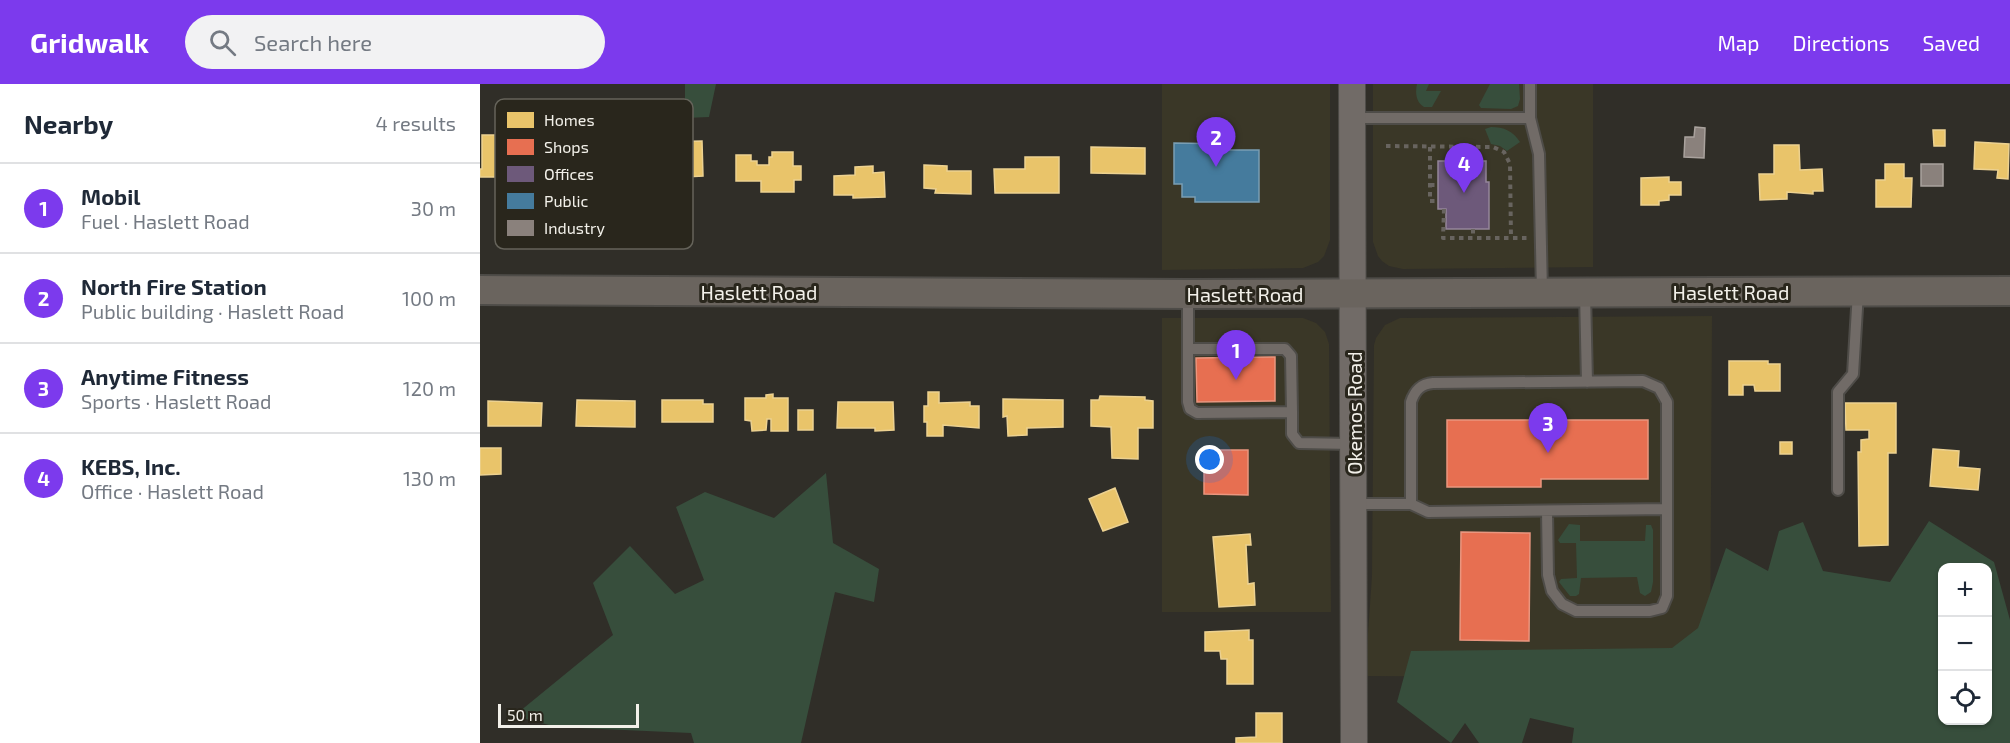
<!DOCTYPE html>
<meta charset="utf-8">
<style>
body{margin:0;font-family:"Exo 2",sans-serif;background:#f2f2f3;color:#1f2937}
.controls{position:absolute;right:18px;bottom:18px;display:grid;overflow:hidden;border-radius:12px;box-shadow:0 2px 4px #0004}
.controls button{width:54px;height:54px;display:grid;place-items:center;padding:0;border:0;border-bottom:2px solid #e0e1e3;background:#fff;color:#1f2937;font:30px sans-serif}
.scale{position:absolute;left:18px;bottom:15px;width:141px;box-sizing:border-box;padding-left:6px;border:3px solid #f2f0e9;border-top:0;font-size:16px;line-height:21px;white-space:nowrap;color:#f2f0e9;-webkit-text-stroke:4px #29261c;paint-order:stroke}
.you{position:absolute;left:730px;top:376px;width:21px;height:21px;margin:-15px;border:4px solid #fff;border-radius:50%;background:#1a73e8;box-shadow:0 0 0 9px #1a73e833}
.badge{display:grid;place-items:center;width:39px;height:39px;border-radius:50%;background:#7c3aed;color:#fff;font-size:20px;font-weight:700}
.pin{position:absolute;translate:-50% -50px;filter:drop-shadow(0 2px 3px #0008)}
.pin::after{content:'';position:absolute;top:32px;width:21px;height:18px;background:inherit;clip-path:polygon(0 0,100% 0,50% 100%)}
.list{margin:0;padding:0;list-style:none}
h2{display:flex;justify-content:space-between;align-items:center;height:78px;margin:0;padding:0 24px;font-size:26px}
h2 small{font-size:20px;font-weight:400;color:#747a83}
.list li{display:grid;grid-template-columns:39px 1fr auto;gap:18px;align-items:center;box-sizing:border-box;height:90px;padding:0 24px;border-top:2px solid #e0e1e3}
.list b{display:block;font-size:22px;white-space:nowrap}
.list p{margin:0;font-size:20px;white-space:nowrap;color:#747a83}
.list em{font-size:20px;font-style:normal;color:#747a83}
.icon{flex:none;width:33px;height:33px;fill:none;stroke:currentColor;stroke-width:2;stroke-linecap:round;stroke-linejoin:round}
.map{position:relative;flex:none;width:1530px;height:659px;overflow:hidden}
header{display:flex;align-items:center;gap:36px;box-sizing:border-box;height:84px;padding:0 30px;background:#7c3aed;color:#fff}
header strong{font-size:28px}
nav{display:flex;gap:33px;margin-inline-start:auto;font-size:21px}
.search{width:420px;height:54px;background:#f2f2f3;display:flex;align-items:center;gap:15px;box-sizing:border-box;padding:0 21px;border-radius:33px;color:#747a83;font-size:22px}
main{display:flex}
aside{flex:1;background:#fff}
.map>svg:first-child{display:block}
.built{fill:#3a3727}
.green{fill:#374e3c;fill-rule:evenodd}
.homes{fill:#e9c46a;stroke:#ecd190;stroke-width:1.5}
.shops{fill:#e76f51;stroke:#ea967f;stroke-width:1.5}
.offices{fill:#6d597a;stroke:#95869b;stroke-width:1.5}
.public{fill:#457b9d;stroke:#799eb4;stroke-width:1.5}
.industry{fill:#8a817c;stroke:#a9a29d;stroke-width:1.5}
.lines{fill:none;stroke-linecap:round;stroke-linejoin:round}
.service-casing{stroke:#4e4c48;stroke-width:14}
.tertiary-casing{stroke:#4e4c48;stroke-width:28}
.secondary-casing{stroke:#4e4c48;stroke-width:32}
.path{stroke:#68645f;stroke-width:4;stroke-dasharray:4.5 4.5;stroke-linecap:butt}
.service{stroke:#716b67;stroke-width:10}
.tertiary{stroke:#716b67;stroke-width:26}
.secondary{stroke:#6a645e;stroke-width:28}
.labels{text-anchor:middle;dominant-baseline:central;stroke-width:6;stroke-linejoin:round;paint-order:stroke}
.street-label{font-size:20px;fill:#f2f0e9;stroke:#29261c}
.key{fill:#29261c;stroke:#65635a;stroke-width:1.5}
.key-label{font-size:16px;fill:#f2f0e9}
</style>
<header>
<strong>Gridwalk</strong>
<div class="search"><svg class="icon" aria-label="search" viewBox="0 0 24 24"><circle cx="10" cy="10" r="6"/><path d="M15 15l6 6"/></svg>Search here</div>
<nav><a>Map</a><a>Directions</a><a>Saved</a></nav>
</header>
<main>
<aside>
<h2>Nearby<small>4 results</small></h2>
<ul class="list">
<li><span class="badge">1</span><div><b>Mobil</b><p>Fuel · Haslett Road</p></div><em>30 m</em></li>
<li><span class="badge">2</span><div><b>North Fire Station</b><p>Public building · Haslett Road</p></div><em>100 m</em></li>
<li><span class="badge">3</span><div><b>Anytime Fitness</b><p>Sports · Haslett Road</p></div><em>120 m</em></li>
<li><span class="badge">4</span><div><b>KEBS, Inc.</b><p>Office · Haslett Road</p></div><em>130 m</em></li>
</ul>
</aside>
<div class="map">
<svg width="1530" height="659" viewBox="0 0 1530 659">
<rect width="100%" height="100%" fill="#302e28"/>
<path class="built" d="M682 0H850V156L844 172 838 178 823 184 682 186Z
M893 0H1113V183L923 185 909 182 902 177 898 172 893 158Z
M1232 232 1230 594 885 592 892 492 894 261 896 254 905 241 920 234Z
M682 234H823L836 239 845 248 849 260 851 528H682Z"/>
<path class="green" d="M205 0H236L229 33 205 34Z
M937 0H949L946 7H961L952 23H944C936 18 935 9 937 0Z
M1010 0H1039L1040 15 1038 22 1031 25 1001 24 999 21Z
M1011 43C1024 43 1033 47 1040 58L1027 67 1020 62 1011 60 1005 45Z
M346 389 353 459 399 485 394 518 355 508 321 659H214L211 649 77 643 34 632 133 551 113 499 150 462 195 510 224 496 196 423 225 408 294 434Z
M1449 437 1514 478 1530 536V659H1092L1094 644 1050 634 1042 659H999L985 639 971 659 917 618 931 567 1192 564 1218 544 1246 464 1288 487 1299 447 1323 438 1343 487 1410 498ZM1462 484H1508V636H1462Z
M1089 440 1100 441V457H1165L1166 441H1171L1173 446V498L1171 508 1165 512 1160 509 1157 493 1101 494 1099 510 1096 512H1090L1079 498 1081 495 1097 494 1096 459H1080L1078 456Z"/>
<path class="homes" d="M1453 46H1465V62H1454Z
M29 48H69V86H32V89H20V93H0V85H2V51H18V69H29Z
M222 57 223 92 205 93V88H182L181 58Z
M1495 58 1529 60 1528 95 1517 94 1518 86 1494 85Z
M1294 61H1319L1320 86 1342 85 1343 107H1333V110L1307 108V115L1280 116 1279 90H1294Z
M611 63 665 64V90L611 89Z
M292 68H313V82H321V96H314V108H281V97H256V71H271V77H277V81H289V73H292Z
M545 73H579V109H515L514 85H545Z
M1405 80H1424V94H1432L1431 123H1396V96H1405Z
M444 81 467 82V87H491V110L455 109 456 105 444 104Z
M393 82V89L404 88 405 113 373 114V111H354V92L375 91V83Z
M1189 93V98H1201V111H1189V116L1179 117V121H1161V94Z
M1249 277H1288V280H1300V307H1275L1274 301H1263V311H1249Z
M448 308H459V319L490 318V322H499V344L463 341V352H447V338H444V322H448Z
M293 310V314H308V347H291V335H287L286 346 272 347 271 337 265 336V314H286V311Z
M620 312 665 313V316L673 317V344H658V375L632 374 631 343 611 342V316H619Z
M523 315 583 316V343L547 344V351L528 352 527 332 523 333Z
M97 316 155 317V343L96 342Z
M182 316H223V320H233V338H182Z
M8 317 62 319 61 342H8Z
M358 318H413L414 346 395 347V344H357Z
M1365 319H1416V369H1408V461L1379 462 1378 368H1381V356L1389 355V346H1366Z
M318 326H333V346H318Z
M1300 358H1312V370H1300Z
M0 364H21V390L0 391Z
M1453 365 1479 367 1478 383 1500 385 1498 406 1450 402Z
M635 404 648 438 623 447 609 415Z
M770 450 771 461H766L768 500 774 499 775 521 739 523 733 453Z
M769 546V556H773V600H747V575H741L740 567H725V548Z
M776 629H802V659H756V654L776 653Z"/>
<path class="shops" d="M795 273V317L717 318 716 274Z
M967 336H1168V395H1061V403H967Z
M724 366H768V411L724 410Z
M981 448 1050 449 1049 557 980 556Z"/>
<path class="offices" d="M958 77H1006V98H1009V145H966V125H958Z"/>
<path class="public" d="M694 59 750 60V66H779V118H715V113H702V100H694Z"/>
<path class="industry" d="M1215 43 1225 44 1224 74 1204 73 1205 53H1214Z
M1441 80H1463V102H1441Z"/>
<g class="lines">
<g class="service-casing">
<path id="service" d="M873 34H1050V0
M1050 34 1059 70 1062 209
M1105 209 1107 298
M708 210V318L710 325 717 329 812 328V350L819 359 872 360
M709 265H805L811 272 812 328
M1358 406V308L1373 290 1378 208
M874 420H931L948 428 1187 425
M931 420V318C935 306 941 300 953 299L1163 297 1179 304 1187 318V512L1182 524 1170 527H1096L1082 520 1072 507 1068 491 1067 427"/>
</g>
<g class="tertiary-casing">
<path id="tertiary" d="M872 0 874 659"/>
</g>
<g class="secondary-casing">
<path id="secondary" d="M0 206 708 210 1530 207"/>
</g>
<path class="path" d="M906 62 1013 63 1024 68 1030 80 1031 154
M950 63V117H958
M993 63V77
M950 101H958
M964 125 963 154H1048
M993 145V154"/>
<use href="#service" class="service"/>
<use href="#tertiary" class="tertiary"/>
<use href="#secondary" class="secondary"/>
</g>
<g class="labels">
<g class="street-label">
<text x="279" y="208">Haslett Road</text>
<text x="1251" y="208">Haslett Road</text>
<text x="765" y="210">Haslett Road</text>
<text transform="translate(874 329) rotate(-90)">Okemos Road</text>
</g>
</g>
<rect x="15" y="15" width="198" height="150" rx="9" class="key"/>
<rect x="27" y="28" width="27" height="16" fill="#e9c46a"/>
<rect x="27" y="55" width="27" height="16" fill="#e76f51"/>
<rect x="27" y="82" width="27" height="16" fill="#6d597a"/>
<rect x="27" y="109" width="27" height="16" fill="#457b9d"/>
<rect x="27" y="136" width="27" height="16" fill="#8a817c"/>
<g class="key-label">
<text x="64" y="42">Homes</text>
<text x="64" y="69">Shops</text>
<text x="64" y="96">Offices</text>
<text x="64" y="123">Public</text>
<text x="64" y="150">Industry</text>
</g>
</svg>
<div class="controls">
<button>+</button>
<button>−</button>
<button><svg class="icon" aria-label="locate" viewBox="0 0 24 24"><circle cx="12" cy="12" r="6"/><path d="M12 2v4M12 18v4M2 12h4M18 12h4"/></svg></button>
</div>
<div class="scale">50 m</div>
<div class="you"></div>
<div class="pin badge" style="left:756px;top:296px">1</div>
<div class="pin badge" style="left:736px;top:83px">2</div>
<div class="pin badge" style="left:1068px;top:369px">3</div>
<div class="pin badge" style="left:984px;top:109px">4</div>
</div>
</main>
